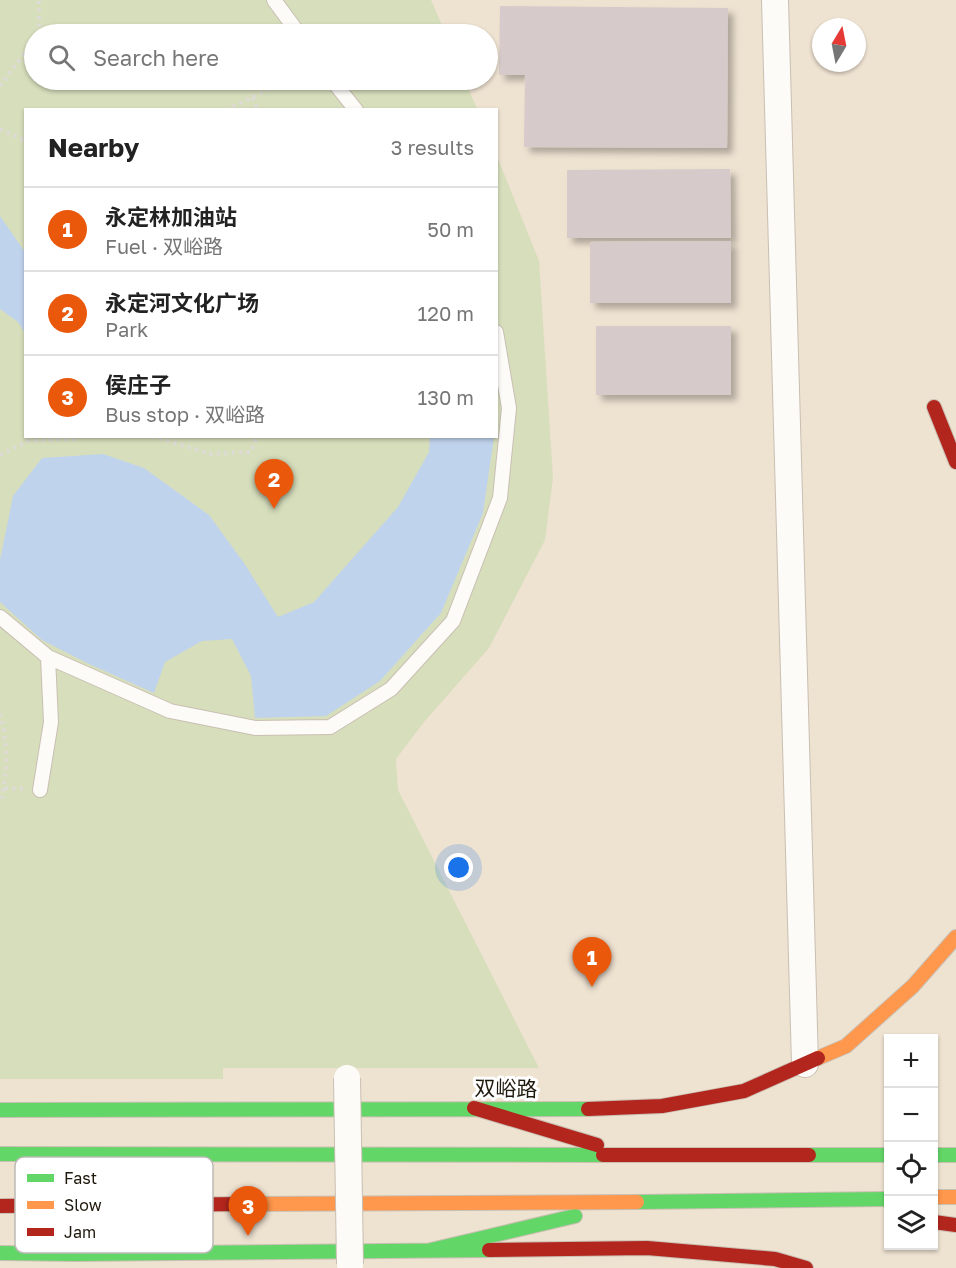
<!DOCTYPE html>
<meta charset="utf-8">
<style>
body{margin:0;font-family:"Golos Text","Noto Sans SC",sans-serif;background:#f2f2f2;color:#222}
.controls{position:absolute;right:18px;bottom:18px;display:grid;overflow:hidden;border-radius:0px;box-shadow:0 2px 4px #0004}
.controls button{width:54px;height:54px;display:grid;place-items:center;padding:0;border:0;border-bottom:2px solid #e0e0e0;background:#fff;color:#222;font:30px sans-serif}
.compass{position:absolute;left:812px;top:18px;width:54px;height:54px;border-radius:50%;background:#fff;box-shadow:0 2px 4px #0004;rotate:10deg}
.you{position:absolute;left:459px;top:868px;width:21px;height:21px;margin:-15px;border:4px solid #fff;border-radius:50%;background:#1a73e8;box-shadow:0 0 0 9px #1a73e833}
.badge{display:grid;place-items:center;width:39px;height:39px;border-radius:50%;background:#ea580c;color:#fff;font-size:20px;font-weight:700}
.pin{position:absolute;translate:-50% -50px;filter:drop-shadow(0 2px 3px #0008)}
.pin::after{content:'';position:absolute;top:32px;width:21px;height:18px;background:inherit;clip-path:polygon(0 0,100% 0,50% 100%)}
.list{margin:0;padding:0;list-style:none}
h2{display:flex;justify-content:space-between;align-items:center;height:78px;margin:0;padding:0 24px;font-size:26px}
h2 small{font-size:20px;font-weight:400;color:#767676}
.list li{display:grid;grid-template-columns:39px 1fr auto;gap:18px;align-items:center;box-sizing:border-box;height:84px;padding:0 24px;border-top:2px solid #e0e0e0}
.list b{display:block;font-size:22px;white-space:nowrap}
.list p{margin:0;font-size:20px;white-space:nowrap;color:#767676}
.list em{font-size:20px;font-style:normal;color:#767676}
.icon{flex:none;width:33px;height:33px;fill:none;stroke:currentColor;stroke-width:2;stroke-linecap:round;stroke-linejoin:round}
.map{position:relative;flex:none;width:956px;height:1268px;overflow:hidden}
.search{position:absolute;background:#fff;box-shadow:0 2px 4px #0004;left:24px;top:24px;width:474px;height:66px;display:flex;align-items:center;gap:15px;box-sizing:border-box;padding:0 21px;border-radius:33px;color:#767676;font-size:22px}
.panel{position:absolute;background:#fff;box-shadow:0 2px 4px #0004;left:24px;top:108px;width:474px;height:330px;border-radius:0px}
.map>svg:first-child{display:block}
.green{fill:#d7debc}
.water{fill:#c0d3ec}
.building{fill:#d7caca;filter:url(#shadow)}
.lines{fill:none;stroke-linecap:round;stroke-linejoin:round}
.lane-casing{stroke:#c9bfb2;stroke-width:16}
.street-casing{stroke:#c9bfb2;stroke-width:28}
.fast-casing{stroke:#c9bfb2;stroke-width:16}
.slow-casing{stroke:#c9bfb2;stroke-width:16}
.jam-casing{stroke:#c9bfb2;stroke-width:16}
.path{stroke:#dedad5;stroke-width:4;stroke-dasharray:3 4.5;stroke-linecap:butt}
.lane{stroke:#fcfbf8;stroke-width:14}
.street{stroke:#fcfbf8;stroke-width:26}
.fast{stroke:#63d668;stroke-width:14}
.slow{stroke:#ff974d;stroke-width:14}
.jam{stroke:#b3261e;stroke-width:14}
.street-bridge-casing{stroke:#c9bfb2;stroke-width:28;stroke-linecap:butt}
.street-bridge{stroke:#fcfbf8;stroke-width:26}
.labels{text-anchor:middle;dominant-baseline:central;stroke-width:6;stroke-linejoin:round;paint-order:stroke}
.street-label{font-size:21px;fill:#1f180c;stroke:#fff}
.key{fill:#fff;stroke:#bcbab6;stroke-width:1.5}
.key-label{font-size:16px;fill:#1f180c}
</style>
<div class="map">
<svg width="956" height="1268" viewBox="0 0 956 1268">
<defs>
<filter id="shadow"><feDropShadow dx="5.5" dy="5.5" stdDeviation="3" flood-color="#0004"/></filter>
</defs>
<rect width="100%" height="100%" fill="#eee2d1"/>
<path class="green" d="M0 0H431L446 34H34V80H465L477 109 26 110V436H496L497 156 539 261 553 478 545 540 489 648 424 722 396 759 398 790 539 1068H223V1079H0Z"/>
<path class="water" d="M0 216 25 252V333L18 322 0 309Z
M430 437H494L483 513 441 613 380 681 326 716 255 718 251 676 232 639 202 641 165 662 154 693 89 664 42 640 0 602V560L13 496 42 458 103 454 144 468 209 515 244 563 278 617 314 602 398 507 429 452Z"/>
<path class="building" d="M500 6 728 8 727 148 524 147 525 75H499Z
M730 169 731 238H567V170Z
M731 241V303H590V242Z
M596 326H731V395H596Z"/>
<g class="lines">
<g class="lane-casing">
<path id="lane" d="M274 0 299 34
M332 80 356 110
M0 617 48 657 170 711 255 728 330 727 391 689 453 621 500 498 509 408 496 332
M40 790 51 722 48 657"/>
</g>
<g class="street-casing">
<path id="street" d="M775 0 805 1064"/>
</g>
<g class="fast-casing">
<path id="fast" d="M0 1110 588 1109
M0 1154 603 1155
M809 1155H888
M934 1155H956
M637 1202 888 1199
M431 1250 575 1216
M0 1253 75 1254 489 1250"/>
</g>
<g class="slow-casing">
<path id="slow" d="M818 1058 846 1046 913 986 956 937
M934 1197H956
M250 1204 637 1202"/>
</g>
<g class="jam-casing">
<path id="jam" d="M934 407 956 462
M474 1108 597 1145
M588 1109 662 1106 744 1091 818 1058
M603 1155H809
M0 1206 250 1204
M934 1222 956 1225
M489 1250 647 1248 775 1259 806 1268"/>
</g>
<path class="path" d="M39 34V0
M0 86 34 40
M252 98 258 110
M226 110 287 80
M0 129 26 141
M152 436 211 454 251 452 257 436
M0 455 28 441 74 439 79 436
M0 714C8 741 8 776 0 803
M5 788 24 789"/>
<use href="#lane" class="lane"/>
<use href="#street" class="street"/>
<use href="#fast" class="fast"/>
<use href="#slow" class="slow"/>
<use href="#jam" class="jam"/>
<g class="street-bridge-casing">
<path id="street-bridge" d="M347 1078 350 1264"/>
</g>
<use href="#street-bridge" class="street-bridge"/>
</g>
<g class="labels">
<g class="street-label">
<text transform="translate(506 1088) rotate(1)">双峪路</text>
</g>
</g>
<rect x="15" y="1157" width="198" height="96" rx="9" class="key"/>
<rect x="27" y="1174" width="27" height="8" fill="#63d668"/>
<rect x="27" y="1201" width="27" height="8" fill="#ff974d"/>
<rect x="27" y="1228" width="27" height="8" fill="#b3261e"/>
<g class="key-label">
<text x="64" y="1184">Fast</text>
<text x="64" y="1211">Slow</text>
<text x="64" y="1238">Jam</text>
</g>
</svg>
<div class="controls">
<button>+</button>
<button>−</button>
<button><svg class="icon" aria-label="locate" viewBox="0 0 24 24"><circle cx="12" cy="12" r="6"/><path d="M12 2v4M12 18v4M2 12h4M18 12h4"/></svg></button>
<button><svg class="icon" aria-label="layers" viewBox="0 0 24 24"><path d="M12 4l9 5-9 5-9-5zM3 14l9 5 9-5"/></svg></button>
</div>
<svg class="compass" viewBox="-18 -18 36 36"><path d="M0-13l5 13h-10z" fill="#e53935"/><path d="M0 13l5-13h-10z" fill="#767676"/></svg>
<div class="you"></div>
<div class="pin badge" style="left:592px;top:987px">1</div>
<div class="pin badge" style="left:274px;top:509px">2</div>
<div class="pin badge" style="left:248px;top:1236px">3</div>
<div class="search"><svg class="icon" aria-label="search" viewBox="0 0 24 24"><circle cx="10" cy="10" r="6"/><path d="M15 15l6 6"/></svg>Search here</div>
<section class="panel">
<h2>Nearby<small>3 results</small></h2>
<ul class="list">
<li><span class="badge">1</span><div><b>永定林加油站</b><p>Fuel · 双峪路</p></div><em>50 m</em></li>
<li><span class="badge">2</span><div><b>永定河文化广场</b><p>Park</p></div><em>120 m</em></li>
<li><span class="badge">3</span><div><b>侯庄子</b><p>Bus stop · 双峪路</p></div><em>130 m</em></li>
</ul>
</section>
</div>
